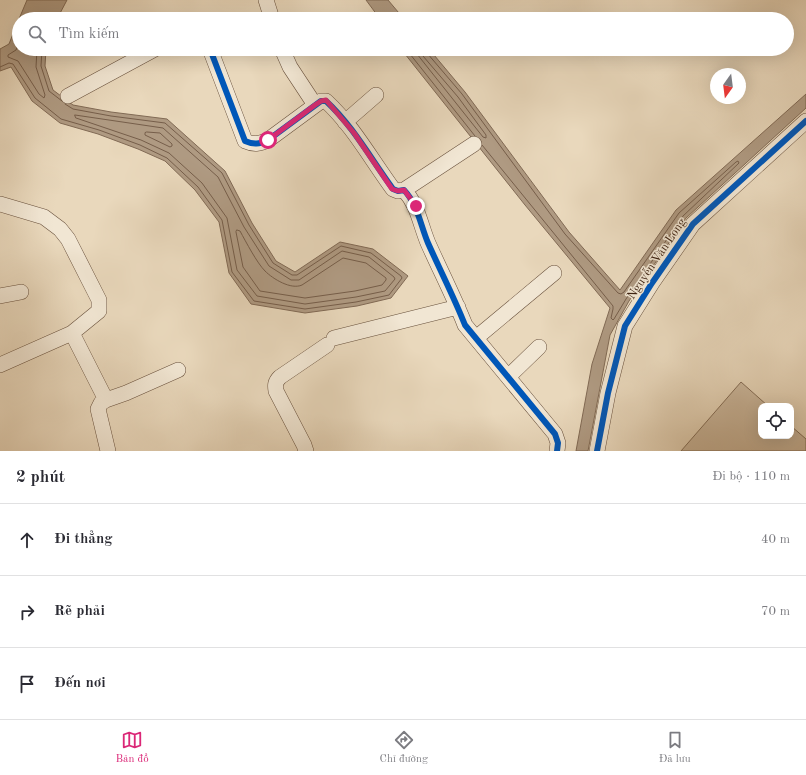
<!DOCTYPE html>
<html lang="vi">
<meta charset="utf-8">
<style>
body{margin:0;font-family:"Old Standard TT",serif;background:#f2f2f3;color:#2b2b33}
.controls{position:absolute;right:12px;bottom:12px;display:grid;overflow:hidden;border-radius:8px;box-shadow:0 4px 16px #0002}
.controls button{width:36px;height:36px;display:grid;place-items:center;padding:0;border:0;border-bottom:1px solid #e1e1e2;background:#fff;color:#2b2b33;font:20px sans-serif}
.compass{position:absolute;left:710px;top:68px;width:36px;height:36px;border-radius:50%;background:#fff;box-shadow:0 4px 16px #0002;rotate:194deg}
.stop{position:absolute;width:12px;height:12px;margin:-9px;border:3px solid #db2777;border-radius:50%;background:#fff}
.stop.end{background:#db2777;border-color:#fff;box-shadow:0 1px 4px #0008}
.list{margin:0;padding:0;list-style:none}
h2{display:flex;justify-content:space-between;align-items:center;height:52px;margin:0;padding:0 16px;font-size:17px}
h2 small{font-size:13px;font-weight:400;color:#7c7c81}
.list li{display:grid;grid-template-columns:26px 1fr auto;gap:12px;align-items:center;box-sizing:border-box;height:72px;padding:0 16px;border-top:1px solid #e1e1e2}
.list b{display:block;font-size:15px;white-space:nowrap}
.list em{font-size:13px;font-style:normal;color:#7c7c81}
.icon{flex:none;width:22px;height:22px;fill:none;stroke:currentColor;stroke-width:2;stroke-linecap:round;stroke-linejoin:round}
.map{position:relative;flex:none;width:806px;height:451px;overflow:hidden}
.search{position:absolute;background:#fff;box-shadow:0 4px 16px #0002;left:12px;right:12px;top:12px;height:44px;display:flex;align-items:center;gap:10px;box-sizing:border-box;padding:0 14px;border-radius:22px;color:#7c7c81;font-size:15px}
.sheet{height:268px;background:#fff}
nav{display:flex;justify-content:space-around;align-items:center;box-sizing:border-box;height:56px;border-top:1px solid #e1e1e2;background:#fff;font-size:11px;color:#7c7c81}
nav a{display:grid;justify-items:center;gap:2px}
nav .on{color:#db2777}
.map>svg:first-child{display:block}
.green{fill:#ccb99f;stroke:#846e58}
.water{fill:#af9a82;stroke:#816a55}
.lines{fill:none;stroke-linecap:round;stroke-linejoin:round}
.shore{stroke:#765e4a;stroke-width:1}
.minor-casing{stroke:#68503c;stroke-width:16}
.minor{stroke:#f1e6d3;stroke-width:15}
.cycleway-casing{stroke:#f1e6d3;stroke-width:8}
.cycleway{stroke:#0057b8;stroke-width:6}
.route{stroke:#db2777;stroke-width:5}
.labels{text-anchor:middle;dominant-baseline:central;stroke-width:3;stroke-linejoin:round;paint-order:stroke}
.street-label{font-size:12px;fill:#3d2211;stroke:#f1e6d3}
</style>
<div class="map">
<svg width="806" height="451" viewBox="0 0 806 451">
<rect width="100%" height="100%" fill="#e9d8bc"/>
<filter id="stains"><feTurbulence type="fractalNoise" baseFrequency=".005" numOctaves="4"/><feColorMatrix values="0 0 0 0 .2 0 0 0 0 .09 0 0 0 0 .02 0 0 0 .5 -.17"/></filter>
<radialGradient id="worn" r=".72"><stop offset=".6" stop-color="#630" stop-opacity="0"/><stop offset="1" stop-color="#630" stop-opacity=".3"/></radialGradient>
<path class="green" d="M741 382 768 406H761V436H791V426L806 439V451H681Z"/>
<path class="water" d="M27 0H67L57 19H19Z
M366 0H388L404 19H380Z
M19 19V49H46L45 66 53 90 73 105 111 112 167 119 225 171 252 223 276 261 295 272 340 242 373 249 408 276 391 298 357 306 305 313 251 304 229 273 219 222 195 190 165 161 138 149 98 134 60 123 32 101 11 67 0 71V49L9 44Z
M401 49H429L465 92 569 232 620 290 676 210 806 94V108L686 218 629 301 610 335 588 451H576L592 364 610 308 525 205Z"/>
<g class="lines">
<path class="shore" d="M19 43 16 50 8 55V57L18 61 39 94 44 98 45 95 36 67 37 49
M42 49 41 66 49 91 62 101
M406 49 475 136
M413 49 483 137 486 138V135L458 97 423 56 421 49
M427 49V53L462 94 565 234 618 293 621 294 624 292 679 213 736 162 738 161 739 163 683 216 626 299 614 319 613 320 611 318 613 309V306L482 145
M0 67 9 63 13 64 35 98 61 119 99 130 140 145 167 158 198 187 222 220 232 272 254 301 305 309 356 302 389 295 402 278 401 276 371 253 341 246 297 275H292L273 263 249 225 222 173 165 123 111 116 73 109 65 104
M75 115 163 128 218 177 244 227 269 266 291 280H299L342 251 369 257 394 277 395 279 385 291 356 297 305 304 257 296 237 270 227 218 202 183 169 153 141 140 76 118Z
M147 132 160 133 172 144V146L170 147 145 135V133Z
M237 230 240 231C246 242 257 263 265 271 273 279 291 290 302 285L343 258 366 263 386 278V280L382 285 355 291 305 298 260 291 243 267 236 232Z"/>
<g class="minor-casing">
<path id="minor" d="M266 0 272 19
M210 49 245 141C254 145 259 144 268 140L321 101H326C353 126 371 159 393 189L398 191 404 190C418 205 420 224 428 243 440 270 454 297 465 325L555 434 558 443 557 451
M282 49 290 67 315 105
M68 96 155 49
M345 122 376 95
M404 190 474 144
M0 204 44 217 60 229 68 239 99 300V311L72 333 106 400
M0 296 21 292
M334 338 458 307
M476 338 554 273
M0 365 72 333
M509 376 539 347
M108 451 98 409 101 403 106 400 126 393 178 370
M306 451 304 445 276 391C275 385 275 382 280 377L327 345
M597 451 608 393 625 326 652 283 693 224 806 121"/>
</g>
<use href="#minor" class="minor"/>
<g class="cycleway-casing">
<path id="cycleway" d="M210 49 245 141C254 145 259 144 268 140L321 101H326C353 126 371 159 393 189L398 191 404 190C418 205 420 224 428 243 440 270 454 297 465 325L555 434 558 443 557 451
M597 451 608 393 625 326 652 283 693 224 806 121"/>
</g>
<use href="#cycleway" class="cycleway"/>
</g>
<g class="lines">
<path class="route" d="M268 140 315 105 321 101 326 100 354 133 392 189 398 191 404 190 416 206"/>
</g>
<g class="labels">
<g class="street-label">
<text transform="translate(657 259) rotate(-56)">Nguyễn Văn Long</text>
</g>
</g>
<rect width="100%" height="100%" filter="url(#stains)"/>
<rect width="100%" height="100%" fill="url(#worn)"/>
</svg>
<div class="controls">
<button><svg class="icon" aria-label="locate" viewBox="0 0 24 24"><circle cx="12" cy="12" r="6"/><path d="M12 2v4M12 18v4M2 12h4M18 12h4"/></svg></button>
</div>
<svg class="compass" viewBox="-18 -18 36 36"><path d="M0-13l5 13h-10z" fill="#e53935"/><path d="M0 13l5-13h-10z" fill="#7c7c81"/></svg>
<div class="stop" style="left:268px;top:140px"></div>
<div class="stop end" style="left:416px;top:206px"></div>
<div class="search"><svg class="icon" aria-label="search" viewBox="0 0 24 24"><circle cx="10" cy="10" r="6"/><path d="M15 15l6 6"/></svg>Tìm kiếm</div>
</div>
<section class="sheet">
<h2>2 phút<small>Đi bộ · 110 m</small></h2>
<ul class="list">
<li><svg class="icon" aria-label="ahead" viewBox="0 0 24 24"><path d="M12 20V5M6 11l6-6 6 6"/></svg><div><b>Đi thẳng</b></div><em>40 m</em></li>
<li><svg class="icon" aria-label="right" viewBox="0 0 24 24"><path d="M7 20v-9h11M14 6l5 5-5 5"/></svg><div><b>Rẽ phải</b></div><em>70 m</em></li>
<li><svg class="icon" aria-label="arrive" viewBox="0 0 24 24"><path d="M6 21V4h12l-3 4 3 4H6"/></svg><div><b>Đến nơi</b></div></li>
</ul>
</section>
<nav>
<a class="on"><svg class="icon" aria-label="map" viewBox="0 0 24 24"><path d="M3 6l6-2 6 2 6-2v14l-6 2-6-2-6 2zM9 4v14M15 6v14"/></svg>Bản đồ</a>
<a><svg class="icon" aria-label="directions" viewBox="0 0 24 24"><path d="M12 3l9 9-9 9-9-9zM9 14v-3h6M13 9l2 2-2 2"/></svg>Chỉ đường</a>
<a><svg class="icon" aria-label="saved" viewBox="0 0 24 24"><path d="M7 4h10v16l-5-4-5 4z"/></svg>Đã lưu</a>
</nav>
